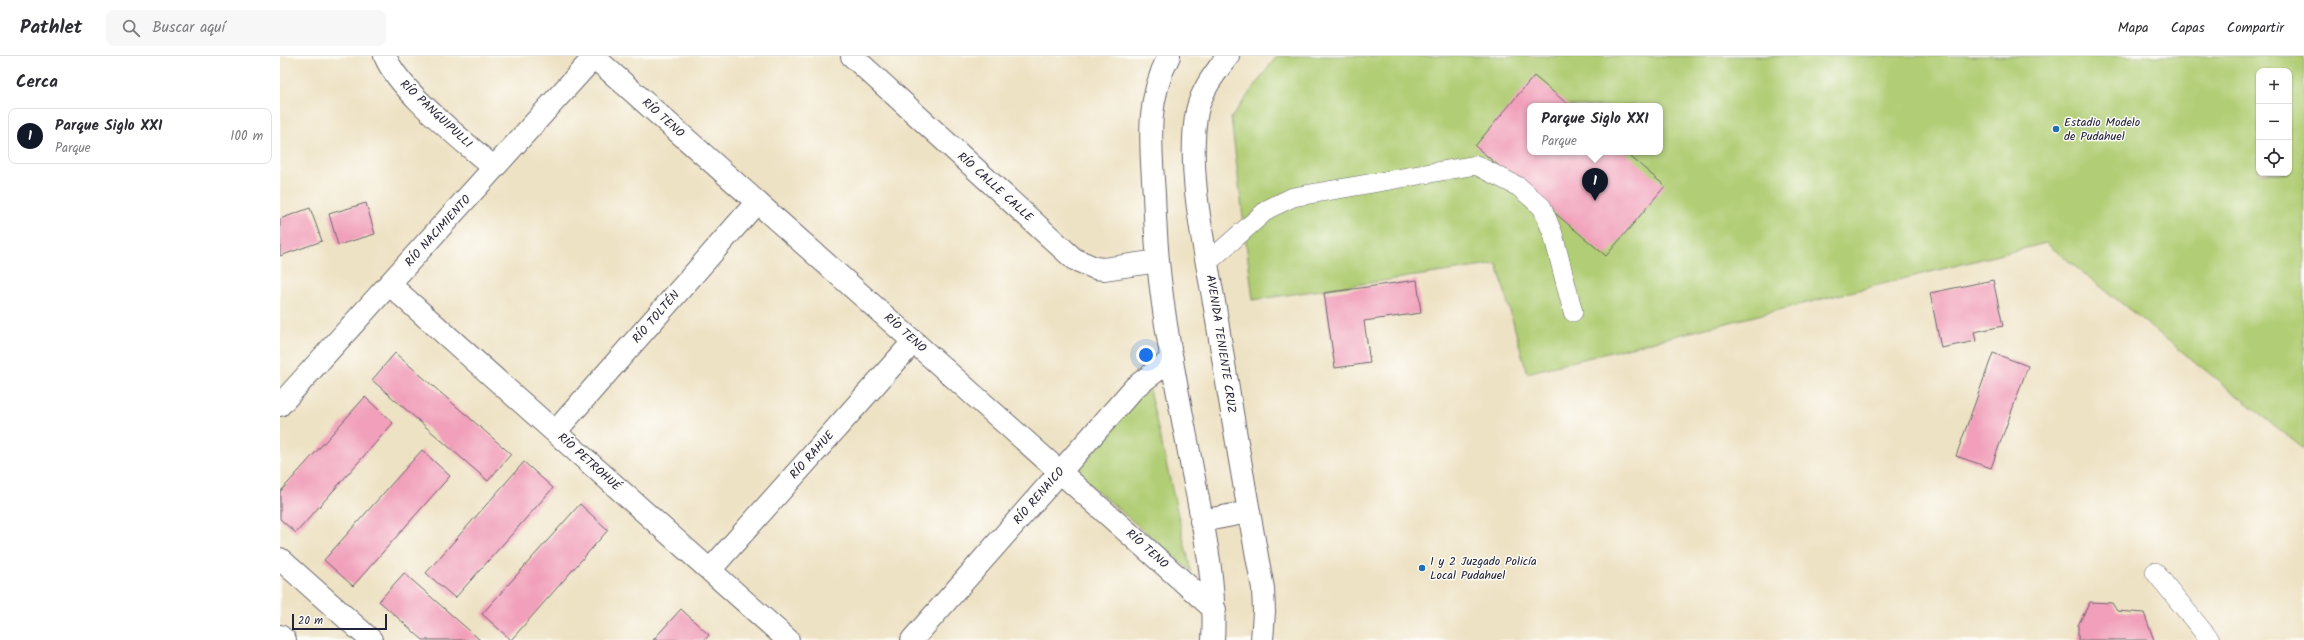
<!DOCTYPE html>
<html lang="es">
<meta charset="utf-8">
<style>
body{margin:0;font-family:Kalam,sans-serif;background:#f7f7f7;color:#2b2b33}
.controls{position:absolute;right:12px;top:12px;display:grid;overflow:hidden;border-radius:8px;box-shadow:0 1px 3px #0004}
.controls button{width:36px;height:36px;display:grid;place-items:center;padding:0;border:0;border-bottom:1px solid #e1e1e2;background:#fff;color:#2b2b33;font:20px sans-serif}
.scale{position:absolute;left:12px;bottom:10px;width:95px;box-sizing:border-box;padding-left:4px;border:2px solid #22223b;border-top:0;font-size:11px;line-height:14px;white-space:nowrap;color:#22223b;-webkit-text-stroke:3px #fdfcf7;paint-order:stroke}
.you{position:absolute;left:866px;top:299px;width:14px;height:14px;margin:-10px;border:3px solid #fff;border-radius:50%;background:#1a73e8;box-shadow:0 0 0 6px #1a73e833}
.badge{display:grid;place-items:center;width:26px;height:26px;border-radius:50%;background:#111827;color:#fff;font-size:13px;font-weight:700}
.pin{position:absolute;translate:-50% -33px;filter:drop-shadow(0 1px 2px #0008)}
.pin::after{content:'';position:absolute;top:21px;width:14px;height:12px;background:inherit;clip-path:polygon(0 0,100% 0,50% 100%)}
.popup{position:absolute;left:1247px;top:47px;width:136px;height:52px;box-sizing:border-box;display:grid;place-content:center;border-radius:8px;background:#fff;filter:drop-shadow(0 1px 3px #0005);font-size:13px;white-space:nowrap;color:#7c7c81}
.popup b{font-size:15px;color:#2b2b33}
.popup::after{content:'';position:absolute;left:50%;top:100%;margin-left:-8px;border:8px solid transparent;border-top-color:#fff}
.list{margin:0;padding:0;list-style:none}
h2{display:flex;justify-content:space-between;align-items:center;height:52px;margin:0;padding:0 16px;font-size:17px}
h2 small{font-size:13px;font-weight:400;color:#7c7c81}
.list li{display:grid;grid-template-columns:26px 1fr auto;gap:12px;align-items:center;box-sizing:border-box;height:56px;margin:0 8px 8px;padding:0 8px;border:1px solid #e1e1e2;border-radius:8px}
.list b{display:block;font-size:15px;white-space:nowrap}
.list p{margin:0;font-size:13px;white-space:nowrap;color:#7c7c81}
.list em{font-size:13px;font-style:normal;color:#7c7c81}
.icon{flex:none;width:22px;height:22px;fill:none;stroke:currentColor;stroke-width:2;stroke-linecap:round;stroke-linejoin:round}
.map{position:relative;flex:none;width:2024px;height:584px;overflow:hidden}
header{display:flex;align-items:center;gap:24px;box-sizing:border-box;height:56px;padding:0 20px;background:#fff;border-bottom:1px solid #e1e1e2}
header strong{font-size:19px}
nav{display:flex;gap:22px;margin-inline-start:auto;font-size:14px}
.search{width:280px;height:36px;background:#f7f7f7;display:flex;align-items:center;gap:10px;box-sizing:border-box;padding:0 14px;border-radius:8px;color:#7c7c81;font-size:15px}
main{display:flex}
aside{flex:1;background:#fff}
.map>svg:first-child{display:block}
.green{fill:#b1cd74;stroke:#6a7858;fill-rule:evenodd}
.building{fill:#f19fba}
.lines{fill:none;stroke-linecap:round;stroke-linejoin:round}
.service-casing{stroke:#69656b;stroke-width:20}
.minor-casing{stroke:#69656b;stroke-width:24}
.primary-casing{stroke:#69656b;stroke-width:24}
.service{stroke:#fff;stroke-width:19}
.minor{stroke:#fff;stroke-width:22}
.primary{stroke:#fff;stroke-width:22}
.poi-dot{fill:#1f6fb2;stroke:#fdfcf7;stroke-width:1.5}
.labels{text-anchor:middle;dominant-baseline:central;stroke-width:3;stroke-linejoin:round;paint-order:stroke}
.street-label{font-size:12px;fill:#22223b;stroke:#fdfcf7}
.poi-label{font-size:12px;fill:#22223b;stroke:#fdfcf7;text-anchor:start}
</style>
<header>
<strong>Pathlet</strong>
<div class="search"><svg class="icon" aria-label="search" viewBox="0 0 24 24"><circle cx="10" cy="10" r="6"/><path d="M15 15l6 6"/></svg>Buscar aquí</div>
<nav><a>Mapa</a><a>Capas</a><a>Compartir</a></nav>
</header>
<main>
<aside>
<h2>Cerca<small></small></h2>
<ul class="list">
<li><span class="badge">1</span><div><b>Parque Siglo XXI</b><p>Parque</p></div><em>100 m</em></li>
</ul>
</aside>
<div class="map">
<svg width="2024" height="584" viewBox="0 0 2024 584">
<rect width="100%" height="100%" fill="#fdfcf7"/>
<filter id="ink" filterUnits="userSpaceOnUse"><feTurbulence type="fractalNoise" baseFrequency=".025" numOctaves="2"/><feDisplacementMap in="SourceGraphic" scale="8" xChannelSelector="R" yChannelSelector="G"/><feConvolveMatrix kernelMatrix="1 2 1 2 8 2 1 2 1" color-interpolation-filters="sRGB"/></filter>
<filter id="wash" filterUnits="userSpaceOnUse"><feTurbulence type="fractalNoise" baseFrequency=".012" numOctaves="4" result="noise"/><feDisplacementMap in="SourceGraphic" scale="16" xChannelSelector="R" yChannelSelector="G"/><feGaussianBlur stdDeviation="0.9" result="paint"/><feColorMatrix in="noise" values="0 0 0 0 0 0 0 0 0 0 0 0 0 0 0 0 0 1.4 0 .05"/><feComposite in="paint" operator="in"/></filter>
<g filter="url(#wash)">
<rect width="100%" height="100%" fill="#eee2c4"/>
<path class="green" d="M997 0H2024V393L1766 187 1247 317 1217 208 973 244 951 62ZM1979 15H2009V117H1979ZM1250 50H1380V96H1250Z
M868 329 911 515 793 414Z"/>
<g id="blocks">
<path class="building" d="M1254 20 1290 50H1250V96H1345L1385 130 1326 200 1195 90Z
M86 147 95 178 58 189 49 158Z
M30 152 42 185 0 200V163Z
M1137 224 1141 257 1084 265 1090 307 1055 312 1044 237Z
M1713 224 1723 270 1694 276 1696 285 1661 292 1650 237Z
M115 297 231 398 208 425 92 324Z
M1713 297 1748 310 1711 412 1676 400Z
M85 341 113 367 16 477 0 463V436Z
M142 394 170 420 73 530 44 504Z
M244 406 273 432 175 542 146 517Z
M300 448 328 474 231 584 202 558Z
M124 517 200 584H143L99 545Z
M1810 546 1832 547 1837 555 1864 557 1874 584H1798V569Z
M401 553 429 579 425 584H373Z"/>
</g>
</g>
<g filter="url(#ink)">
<use href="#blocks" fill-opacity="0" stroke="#69656b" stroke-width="1"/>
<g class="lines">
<g class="service-casing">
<path id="service" d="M927 207 988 153 1013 141 1196 109 1239 131 1262 151 1273 178 1293 256
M1875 516 1930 584"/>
</g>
<g class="minor-casing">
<path id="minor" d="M105 0C119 35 184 85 214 112
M572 0 794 203 815 212 824 213 878 205
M314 1 935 554
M109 228 508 584
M0 349 315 0
M275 376 477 146
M0 503 91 584
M430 514 634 285
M632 584 855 331 892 303"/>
</g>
<g class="primary-casing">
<path id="primary" d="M889 0C865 46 871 89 874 139 875 161 876 183 878 205 884 269 897 333 909 396 920 458 937 520 933 584
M948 0C935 17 922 33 917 55 906 113 925 194 935 252 950 346 965 439 983 532L984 556 982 584
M921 465 969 456
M0 580 5 584"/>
</g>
<use href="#service" class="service"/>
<use href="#minor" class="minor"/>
<use href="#primary" class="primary"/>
</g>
</g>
<g class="poi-dot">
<circle cx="1776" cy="73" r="4"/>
<circle cx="1142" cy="512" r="4"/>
</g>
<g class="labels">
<g class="street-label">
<text transform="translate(156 58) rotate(43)">RÍO PANGUIPULLI</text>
<text transform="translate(383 62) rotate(42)">RÍO TENO</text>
<text transform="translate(715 131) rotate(42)">RÍO CALLE CALLE</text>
<text transform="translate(158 175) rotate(-48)">RÍO NACIMIENTO</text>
<text transform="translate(376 261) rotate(-49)">RÍO TOLTÉN</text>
<text transform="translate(625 277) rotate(42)">RÍO TENO</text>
<text transform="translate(941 288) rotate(81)">AVENIDA TENIENTE CRUZ</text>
<text transform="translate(532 399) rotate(-48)">RÍO RAHUE</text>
<text transform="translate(309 406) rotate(42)">RÍO PETROHUÉ</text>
<text transform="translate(759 440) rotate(-49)">RÍO RENAICO</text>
<text transform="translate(867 493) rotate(42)">RÍO TENO</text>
</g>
<g class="poi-label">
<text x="1784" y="66">Estadio Modelo<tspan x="1784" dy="14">de Pudahuel</tspan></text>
<text x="1150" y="505">1 y 2 Juzgado Policía<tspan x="1150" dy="14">Local Pudahuel</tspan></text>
</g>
</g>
</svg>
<div class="controls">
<button>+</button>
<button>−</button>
<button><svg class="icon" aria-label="locate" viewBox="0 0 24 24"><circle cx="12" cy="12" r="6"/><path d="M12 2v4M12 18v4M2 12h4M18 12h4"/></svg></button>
</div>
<div class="scale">20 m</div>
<div class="you"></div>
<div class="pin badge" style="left:1315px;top:145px">1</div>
<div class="popup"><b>Parque Siglo XXI</b>Parque</div>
</div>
</main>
